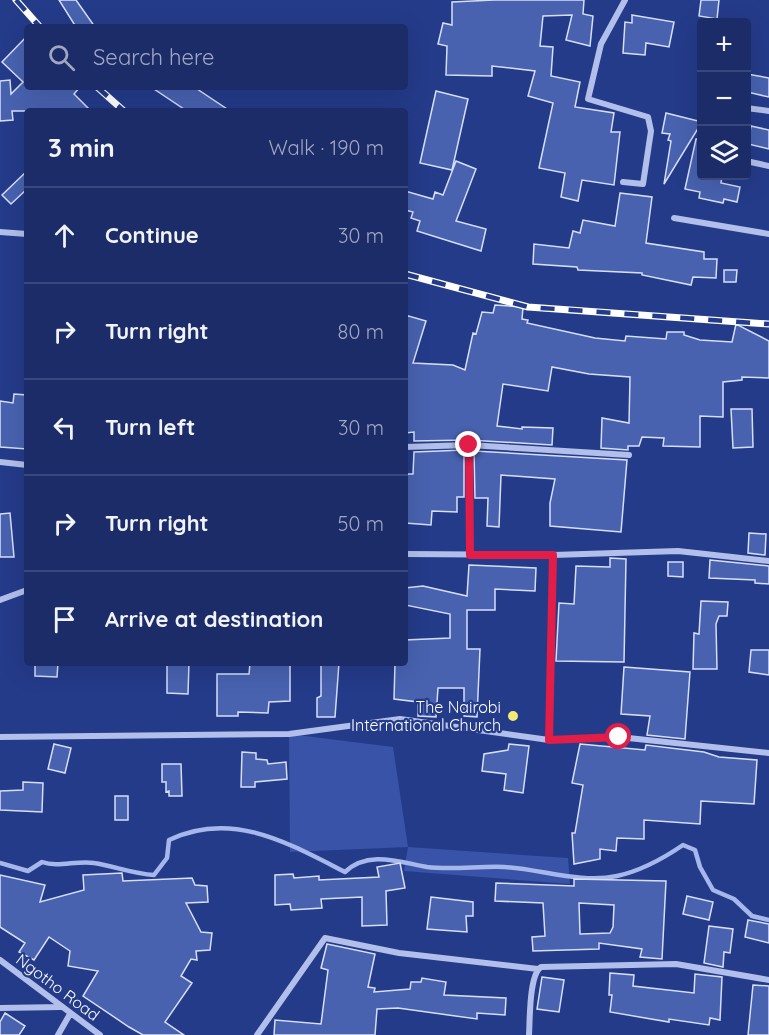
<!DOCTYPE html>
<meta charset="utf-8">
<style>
body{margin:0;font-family:Quicksand,sans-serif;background:#24346e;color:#f1f3f6}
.controls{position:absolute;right:18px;top:18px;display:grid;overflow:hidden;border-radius:6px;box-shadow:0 6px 24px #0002}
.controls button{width:54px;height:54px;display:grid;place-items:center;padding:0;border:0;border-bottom:2px solid #39487c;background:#1b2c68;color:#f1f3f6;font:30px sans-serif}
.stop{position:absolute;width:18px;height:18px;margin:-14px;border:4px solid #e11d48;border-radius:50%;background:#fff}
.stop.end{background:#e11d48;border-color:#fff;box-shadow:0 2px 6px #0008}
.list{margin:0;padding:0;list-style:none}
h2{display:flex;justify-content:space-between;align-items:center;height:78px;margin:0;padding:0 24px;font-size:26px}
h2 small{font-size:20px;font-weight:400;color:#a0a7c0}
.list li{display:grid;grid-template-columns:39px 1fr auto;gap:18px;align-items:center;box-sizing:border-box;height:96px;padding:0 24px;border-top:2px solid #39487c}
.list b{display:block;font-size:22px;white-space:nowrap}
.list em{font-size:20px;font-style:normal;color:#a0a7c0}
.icon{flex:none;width:33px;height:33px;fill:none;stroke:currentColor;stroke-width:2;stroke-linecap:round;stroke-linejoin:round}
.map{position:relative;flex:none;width:769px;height:1035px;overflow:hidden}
.search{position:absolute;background:#1b2c68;box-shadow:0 6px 24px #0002;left:24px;top:24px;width:384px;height:66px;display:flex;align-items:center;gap:15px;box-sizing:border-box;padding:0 21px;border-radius:6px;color:#a0a7c0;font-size:22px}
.panel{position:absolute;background:#1b2c68;box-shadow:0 6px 24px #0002;left:24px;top:108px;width:384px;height:558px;border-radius:6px}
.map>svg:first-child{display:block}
.green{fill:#3853a7}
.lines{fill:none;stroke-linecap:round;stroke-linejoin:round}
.stream{stroke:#a5b7eb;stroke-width:4.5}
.building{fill:#4862b0;stroke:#d6def8;stroke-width:1.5;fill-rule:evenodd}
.minor{stroke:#b1bfea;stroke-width:6}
.rail-casing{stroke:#fff;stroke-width:7}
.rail{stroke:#243b8a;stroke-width:4.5;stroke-dasharray:14;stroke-linecap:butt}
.route{stroke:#e11d48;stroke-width:8}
.poi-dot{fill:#f4ea75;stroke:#243b8a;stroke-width:2}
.labels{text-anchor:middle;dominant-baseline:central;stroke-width:4.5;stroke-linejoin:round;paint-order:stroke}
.poi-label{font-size:16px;fill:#fff;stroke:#243b8a;text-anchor:end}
.street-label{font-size:16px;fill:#fff;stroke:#243b8a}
</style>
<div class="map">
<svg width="769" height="1035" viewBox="0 0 769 1035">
<rect width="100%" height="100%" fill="#243b8a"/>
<path class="green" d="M289 734 393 747 408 847 568 858 570 884 404 871 408 847 290 852Z"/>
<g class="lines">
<path class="stream" d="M0 863 28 871 42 862C58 868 77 860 94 863 114 866 133 874 154 875L167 858 169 840C232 810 288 843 345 872 368 850 399 862 427 867 451 870 479 866 504 867 541 869 581 884 617 876 640 871 664 858 683 845L695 850 700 867 713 890 734 899 752 916 769 920"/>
</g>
<path class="building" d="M59 0H76L95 27H76Z
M494 0H584L583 14 593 16 590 46 566 40 572 15 543 16 540 46 553 47 551 76 580 82 575 107 614 113 611 132H620L614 185 582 180 578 201 561 197 565 173 539 168 553 103 528 96 535 71 492 66V76L446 75 447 46 438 44 443 23 452 25V2Z
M701 0H719L717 19 699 16Z
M632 15 674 22 669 47 646 43 645 55 623 53 625 22 632 23Z
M27 36V87H80L74 94 91 111H12L13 120 0 121V81L10 80 11 94 23 82 2 62Z
M747 74 769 78V97L747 92Z
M151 87H194L230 111H187Z
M436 91 468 99 452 170 420 163Z
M666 113 702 122 664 184 671 141 668 140 670 134 662 133Z
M751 126 769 130V149L748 144Z
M696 139H702V176H722L721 183 740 187 737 202 724 199 723 203 699 198 700 192 685 189Z
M456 161 476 169 456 221 486 229 481 251 417 231 420 221 411 218 413 212 405 210V191L433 199 435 192 443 195Z
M27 171V189L11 204 2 195Z
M620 193 652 197 646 243 704 252V259H717L716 278 693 277 691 285 642 275V273L578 270 577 267 533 264 534 244 569 248 573 231 580 233 583 220 615 226Z
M724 270H737L736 282H724Z
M495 305 523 307 522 319 528 320 527 323 595 338 625 341 626 336 666 339 667 332H684V335L700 340 732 342 736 324 769 341V378L742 377V380L723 382V417L700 416V447L663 446 664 438 642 437 639 446H628V450L601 448 602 418 629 423 630 377 589 374 552 367 548 391 503 384 497 426 522 429V427L553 428 552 445 469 440 414 441V432L405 433V315L426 321 413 363 453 365 465 370 473 333 476 334 482 312 493 313Z
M14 394 27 395V449L0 447V401L13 403Z
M731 409H752L753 447 733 448Z
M464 450V497H457V512L432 511 431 525 405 523V474H413L414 452Z
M474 451 627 460 621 532 550 526V503L555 479 501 475 499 527 487 526 488 498H475Z
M10 513 14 557H0V514Z
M749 533 766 534 765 555 748 553Z
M610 558 626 559 624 662 556 661 559 603 574 604 576 566 610 567Z
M710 560 769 566V584L755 583V580L709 578Z
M668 562H683V577L668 576Z
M469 565 536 568 535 591 495 589V610H467V649H480L477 717 464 716V688H438L436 717 418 716V702L394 699 395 663H405V640L450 638V614L405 605V588L423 586 467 596Z
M701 601 728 602 727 616H719L716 624 717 669H693L694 633 699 634Z
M751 650H769V675L749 672Z
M35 663H58L57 677 35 676Z
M167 663H189L188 694 167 693Z
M250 663H290V701L269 702 268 713 238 712V716H217V674H249Z
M321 663H339L335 717H317V698L321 696Z
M624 667 690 672 685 739 647 735 650 716 621 714Z
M54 744 71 748 65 773 48 769Z
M509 744 529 746 523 793 504 790 506 774 482 771 484 754 508 750Z
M580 744 645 750 646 745 704 752 719 757 757 760 754 804 701 801 700 824 644 820V839L617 838 616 851 600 849V859L574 864 572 833H575L583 785 572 783Z
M242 752 256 753V759L267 760 268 764 286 762 287 779 255 782V787H241Z
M162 764H181L182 796H169V791L166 792V782H162Z
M23 782 43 783 42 812 0 810V791L23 790Z
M115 796H128V820H115Z
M400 863 405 888 386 891 387 925 362 926V897L321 899 322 908 291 910 290 904 275 905V875L293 874 294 878 319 876V880L379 877 377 867Z
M122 873 123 881 192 878 195 885 207 886 208 902 186 903 201 932 212 933 210 950 196 951 197 960 191 959 181 976 192 983 165 1022 184 1035H143L129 1027 83 996 98 971 68 966 70 951 49 937 34 960 19 952 25 943 0 927V875L45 885 40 902 84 890 83 875Z
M574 879 666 881 662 959 640 957 642 949 599 943V949L533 951 532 937 545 936 543 903 495 901 496 883 574 886ZM579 903 614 905 613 927 610 933 580 934Z
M687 896 713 902 709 920 683 914Z
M431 897 473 902V916H466L467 932 427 929Z
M748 920 769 924V943L745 937Z
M709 926 733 929 730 953 724 952 723 967 704 963Z
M327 944 375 954 368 987 375 988 374 992 410 989 411 982H421L422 978 446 982 444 995 506 998 505 1015 477 1013V1019L398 1008 377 1009 375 1035H274L275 1020 321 1024 328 970 321 968Z
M610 973 634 975 633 986 694 993 695 974 722 977 720 1020 710 1018 709 1025 669 1019V1022L610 1012 612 995H609Z
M542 977 564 980 559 1012 537 1009Z
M753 985 769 986V1035H748Z
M5 1013 25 1026 19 1035H0V1022Z"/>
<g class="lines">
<path class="minor" d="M746 108 769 111
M746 161 769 166
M623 182 643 184 651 131 648 117 588 99 601 44 625 0
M674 218 769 234
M0 232 27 234
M469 445 470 555
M405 447 469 445 629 455
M0 462 27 465
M405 554 553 555 678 551 769 561
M0 600 27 590
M0 737 289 734 400 719 549 740 619 737 769 753
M549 740 553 555
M0 960 100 1035
M0 1008 61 1007
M58 1035 70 1014
M257 1035 325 938 399 953 538 969
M529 1035C530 1020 529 975 541 967L676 964 769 980"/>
<g class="rail-casing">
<path id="rail" d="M16 0 40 27
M97 87 124 111
M405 274 528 307 769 324"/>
</g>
<use href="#rail" class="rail"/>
</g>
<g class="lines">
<path class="route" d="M469 445 470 555H553L549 740 619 737"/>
</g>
<circle class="poi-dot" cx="513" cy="716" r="6"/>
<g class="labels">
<g class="poi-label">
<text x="501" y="707">The Nairobi<tspan x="501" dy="18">International Church</tspan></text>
</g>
<g class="street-label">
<text transform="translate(58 987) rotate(37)">Ngotho Road</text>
</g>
</g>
</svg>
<div class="controls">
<button>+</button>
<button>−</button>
<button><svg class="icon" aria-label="layers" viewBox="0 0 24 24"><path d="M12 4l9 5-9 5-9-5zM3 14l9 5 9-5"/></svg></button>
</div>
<div class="stop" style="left:619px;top:737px"></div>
<div class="stop end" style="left:469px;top:445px"></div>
<div class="search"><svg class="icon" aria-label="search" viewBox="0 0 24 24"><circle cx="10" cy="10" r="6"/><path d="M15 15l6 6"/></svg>Search here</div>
<section class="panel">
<h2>3 min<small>Walk · 190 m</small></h2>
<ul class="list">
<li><svg class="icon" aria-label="ahead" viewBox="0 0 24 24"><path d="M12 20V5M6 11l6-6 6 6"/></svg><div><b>Continue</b></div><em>30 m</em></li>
<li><svg class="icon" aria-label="right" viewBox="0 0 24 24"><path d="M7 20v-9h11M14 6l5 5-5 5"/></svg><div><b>Turn right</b></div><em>80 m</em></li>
<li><svg class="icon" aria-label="left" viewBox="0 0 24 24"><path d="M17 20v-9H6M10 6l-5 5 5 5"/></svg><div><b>Turn left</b></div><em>30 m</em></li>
<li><svg class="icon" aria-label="right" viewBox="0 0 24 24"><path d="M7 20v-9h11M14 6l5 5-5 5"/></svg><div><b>Turn right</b></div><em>50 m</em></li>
<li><svg class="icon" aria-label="arrive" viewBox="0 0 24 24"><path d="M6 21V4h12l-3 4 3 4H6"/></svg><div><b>Arrive at destination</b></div></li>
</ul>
</section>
</div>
